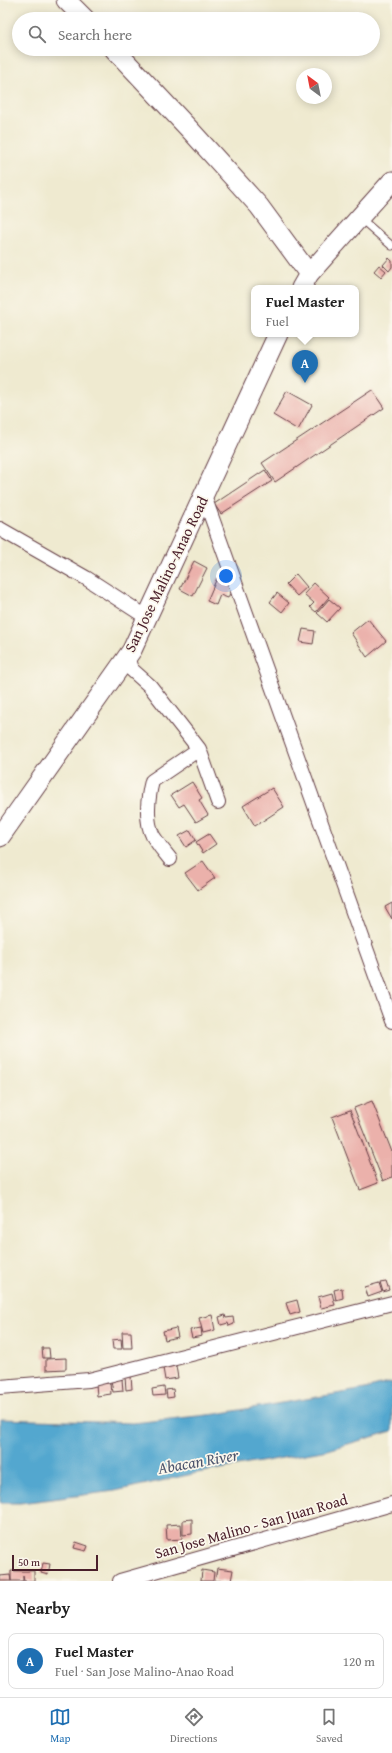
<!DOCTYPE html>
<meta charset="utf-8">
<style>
body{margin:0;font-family:"Gentium Book Plus",serif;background:#f2f2f2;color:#222}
.compass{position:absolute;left:296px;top:68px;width:36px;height:36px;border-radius:50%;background:#fff;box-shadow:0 2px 10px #0003;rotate:328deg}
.scale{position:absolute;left:12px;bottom:10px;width:86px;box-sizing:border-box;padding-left:4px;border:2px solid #4a1f2b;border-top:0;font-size:11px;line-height:14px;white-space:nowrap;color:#4a1f2b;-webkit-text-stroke:3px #fbf7ec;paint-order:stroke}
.you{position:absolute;left:226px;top:576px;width:14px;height:14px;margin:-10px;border:3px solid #fff;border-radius:50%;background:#1a73e8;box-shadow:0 0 0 6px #1a73e833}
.badge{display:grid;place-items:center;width:26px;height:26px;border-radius:50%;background:#1f6fb2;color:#fff;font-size:13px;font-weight:700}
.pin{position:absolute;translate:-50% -33px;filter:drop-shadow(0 1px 2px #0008)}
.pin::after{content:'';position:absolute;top:21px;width:14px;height:12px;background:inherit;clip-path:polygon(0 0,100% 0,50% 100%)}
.popup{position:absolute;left:251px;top:285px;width:108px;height:52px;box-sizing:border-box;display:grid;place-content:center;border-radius:8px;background:#fff;filter:drop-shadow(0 1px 3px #0005);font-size:13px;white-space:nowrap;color:#767676}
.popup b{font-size:15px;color:#222}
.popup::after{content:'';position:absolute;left:50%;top:100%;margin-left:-8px;border:8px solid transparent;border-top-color:#fff}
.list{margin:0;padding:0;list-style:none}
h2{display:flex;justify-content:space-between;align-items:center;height:52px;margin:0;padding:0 16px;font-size:17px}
h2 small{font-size:13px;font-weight:400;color:#767676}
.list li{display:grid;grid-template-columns:26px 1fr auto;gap:12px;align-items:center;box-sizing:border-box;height:56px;margin:0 8px 8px;padding:0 8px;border:1px solid #e0e0e0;border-radius:8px}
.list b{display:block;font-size:15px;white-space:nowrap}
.list p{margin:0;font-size:13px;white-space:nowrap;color:#767676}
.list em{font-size:13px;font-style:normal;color:#767676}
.icon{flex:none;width:22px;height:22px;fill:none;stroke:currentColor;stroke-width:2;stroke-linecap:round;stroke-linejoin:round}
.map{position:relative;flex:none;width:392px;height:1581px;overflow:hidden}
.search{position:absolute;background:#fff;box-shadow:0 2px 10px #0003;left:12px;right:12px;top:12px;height:44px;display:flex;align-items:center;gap:10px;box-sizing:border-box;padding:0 14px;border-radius:22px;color:#767676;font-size:15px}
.sheet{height:116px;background:#fff}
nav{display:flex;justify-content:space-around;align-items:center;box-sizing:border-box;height:56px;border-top:1px solid #e0e0e0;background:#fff;font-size:11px;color:#767676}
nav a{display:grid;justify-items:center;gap:2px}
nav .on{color:#1f6fb2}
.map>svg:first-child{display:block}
.water{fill:#52a7cf;stroke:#4e637d}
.building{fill:#ebb1ab}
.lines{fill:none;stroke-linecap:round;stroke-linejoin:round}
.lane-casing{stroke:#633d44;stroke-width:9}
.street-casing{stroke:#633d44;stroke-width:16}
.secondary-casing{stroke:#633d44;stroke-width:21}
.lane{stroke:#fff;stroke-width:7}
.street{stroke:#fff;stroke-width:14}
.secondary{stroke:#fff;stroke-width:19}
.labels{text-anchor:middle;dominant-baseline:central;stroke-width:3.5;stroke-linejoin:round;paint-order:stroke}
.street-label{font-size:15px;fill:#4a1f2b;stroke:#fbf7ec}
.water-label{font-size:16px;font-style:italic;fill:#4d556d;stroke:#fbf7ec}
</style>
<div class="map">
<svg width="392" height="1581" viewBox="0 0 392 1581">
<rect width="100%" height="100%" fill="#fbf7ec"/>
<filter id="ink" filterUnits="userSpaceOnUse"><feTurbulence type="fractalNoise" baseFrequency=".025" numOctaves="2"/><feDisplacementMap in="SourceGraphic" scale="8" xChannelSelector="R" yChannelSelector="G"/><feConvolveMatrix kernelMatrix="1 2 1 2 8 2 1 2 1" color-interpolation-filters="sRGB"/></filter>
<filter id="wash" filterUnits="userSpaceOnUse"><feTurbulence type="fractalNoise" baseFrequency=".012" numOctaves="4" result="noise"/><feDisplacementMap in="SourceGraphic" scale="16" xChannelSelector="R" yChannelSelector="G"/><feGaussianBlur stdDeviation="0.9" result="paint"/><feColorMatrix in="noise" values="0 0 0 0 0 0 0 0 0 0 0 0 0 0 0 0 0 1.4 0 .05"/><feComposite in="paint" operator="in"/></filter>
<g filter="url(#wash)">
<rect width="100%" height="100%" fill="#efead0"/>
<path class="water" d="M392 1382V1431L328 1450 197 1473 115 1491 20 1503H0V1419L133 1423 216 1414 365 1389Z"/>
<g id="blocks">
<path class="building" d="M389 258 392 261V267L389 271 383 265Z
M379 265 386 271 381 277 374 271Z
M372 390 384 408 275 482 262 463Z
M287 391 312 405 298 430 273 415Z
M265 470 272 481 221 514 214 504Z
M194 561 207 568 193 596 180 589Z
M296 574 307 587 297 596 286 584Z
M217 578 233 585 228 598 220 595 216 605 207 601Z
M314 583 329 597 316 612 310 607 314 603 304 594Z
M277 593 289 603 282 612 270 602Z
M329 599 340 608 327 622 317 613Z
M368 619 386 641 367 657 351 633Z
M303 629 315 631 313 644 300 642Z
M192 782 202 798 199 800 208 815 196 822 184 804 179 807 171 795Z
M272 788 284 807 255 826 243 806Z
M190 830 196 840 186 847 179 836Z
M209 834 216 844 203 853 196 842Z
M203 861 215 878 198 890 185 873Z
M392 903V919L385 907Z
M372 1101 392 1152V1177L383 1181 354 1108Z
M350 1110 378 1183 360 1190 332 1117Z
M386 1281 389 1290 383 1292 380 1282Z
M379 1283 382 1292 368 1297 365 1287Z
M342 1288 343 1298 336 1300 334 1290Z
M332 1293 335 1305 321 1308 318 1297Z
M297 1300 300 1312 290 1315 286 1303Z
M212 1315 215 1330 203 1333 199 1318Z
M225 1315 226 1318 233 1317 234 1324 229 1326 228 1323 221 1325 219 1317Z
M176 1328 178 1337 165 1340 163 1331Z
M201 1328 202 1336 192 1338 190 1330Z
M122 1332H131L132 1348H123Z
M121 1339 122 1349H113L112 1340Z
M42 1348H49L50 1358H43Z
M66 1358V1369L46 1370V1359Z
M176 1366 178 1378 165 1380 163 1368Z
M131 1376 132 1389 126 1390 125 1377Z
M122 1379 123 1391 113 1392 111 1380Z
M110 1383 111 1394 97 1396 96 1384Z
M164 1387 165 1395 153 1396 152 1389Z
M173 1389 174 1397 167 1398 166 1390Z
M192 1519V1534L183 1535V1520Z
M181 1524 182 1539 167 1540 166 1525Z
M76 1542 88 1546 86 1551 74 1548Z
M43 1563 50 1564 48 1575 41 1573Z
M217 1568 233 1570 231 1581H215Z
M202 1570 214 1572 213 1581H201Z
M11 1571H34V1581H24L23 1576V1581H11Z
M10 1575 11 1581H0V1576Z"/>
</g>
</g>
<g filter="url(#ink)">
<use href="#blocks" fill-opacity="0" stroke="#633d44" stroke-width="1"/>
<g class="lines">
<g class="lane-casing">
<path id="lane" d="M360 218 392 246"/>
</g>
<g class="street-casing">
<path id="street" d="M204 496 392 1021
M0 529 86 578 148 618
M127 657 131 669 150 686 199 749 152 781C148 797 145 821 153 836 158 844 164 852 170 859
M199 749 218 802
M0 1387 89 1380 392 1303
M120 1581 392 1504"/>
</g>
<g class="secondary-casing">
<path id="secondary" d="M66 0 85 19
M114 49 192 132 259 206 309 274
M301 288 309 274 392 181
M0 837 132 650 278 334"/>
</g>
<use href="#lane" class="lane"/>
<use href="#street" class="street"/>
<use href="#secondary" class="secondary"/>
</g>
</g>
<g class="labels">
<g class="street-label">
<text transform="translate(166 574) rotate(-64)">San Jose Malino-Anao Road</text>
<text transform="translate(251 1526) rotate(-16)">San Jose Malino - San Juan Road</text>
</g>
<g class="water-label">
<text transform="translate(198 1461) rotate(-10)">Abacan River</text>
</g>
</g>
</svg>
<svg class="compass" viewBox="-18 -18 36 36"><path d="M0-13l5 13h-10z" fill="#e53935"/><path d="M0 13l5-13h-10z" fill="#767676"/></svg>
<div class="scale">50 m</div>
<div class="you"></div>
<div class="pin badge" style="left:305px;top:383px">A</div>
<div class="popup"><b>Fuel Master</b>Fuel</div>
<div class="search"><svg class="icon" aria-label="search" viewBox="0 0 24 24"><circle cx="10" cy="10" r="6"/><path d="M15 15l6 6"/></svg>Search here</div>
</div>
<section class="sheet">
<h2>Nearby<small></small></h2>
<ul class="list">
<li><span class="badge">A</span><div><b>Fuel Master</b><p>Fuel · San Jose Malino-Anao Road</p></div><em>120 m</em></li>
</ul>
</section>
<nav>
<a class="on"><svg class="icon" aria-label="map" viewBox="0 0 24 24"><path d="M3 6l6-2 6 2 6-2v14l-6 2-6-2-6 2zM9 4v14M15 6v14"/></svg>Map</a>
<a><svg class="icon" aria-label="directions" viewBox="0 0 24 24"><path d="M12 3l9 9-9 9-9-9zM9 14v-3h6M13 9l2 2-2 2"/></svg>Directions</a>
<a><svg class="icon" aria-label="saved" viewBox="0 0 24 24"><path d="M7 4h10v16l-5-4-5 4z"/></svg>Saved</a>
</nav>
